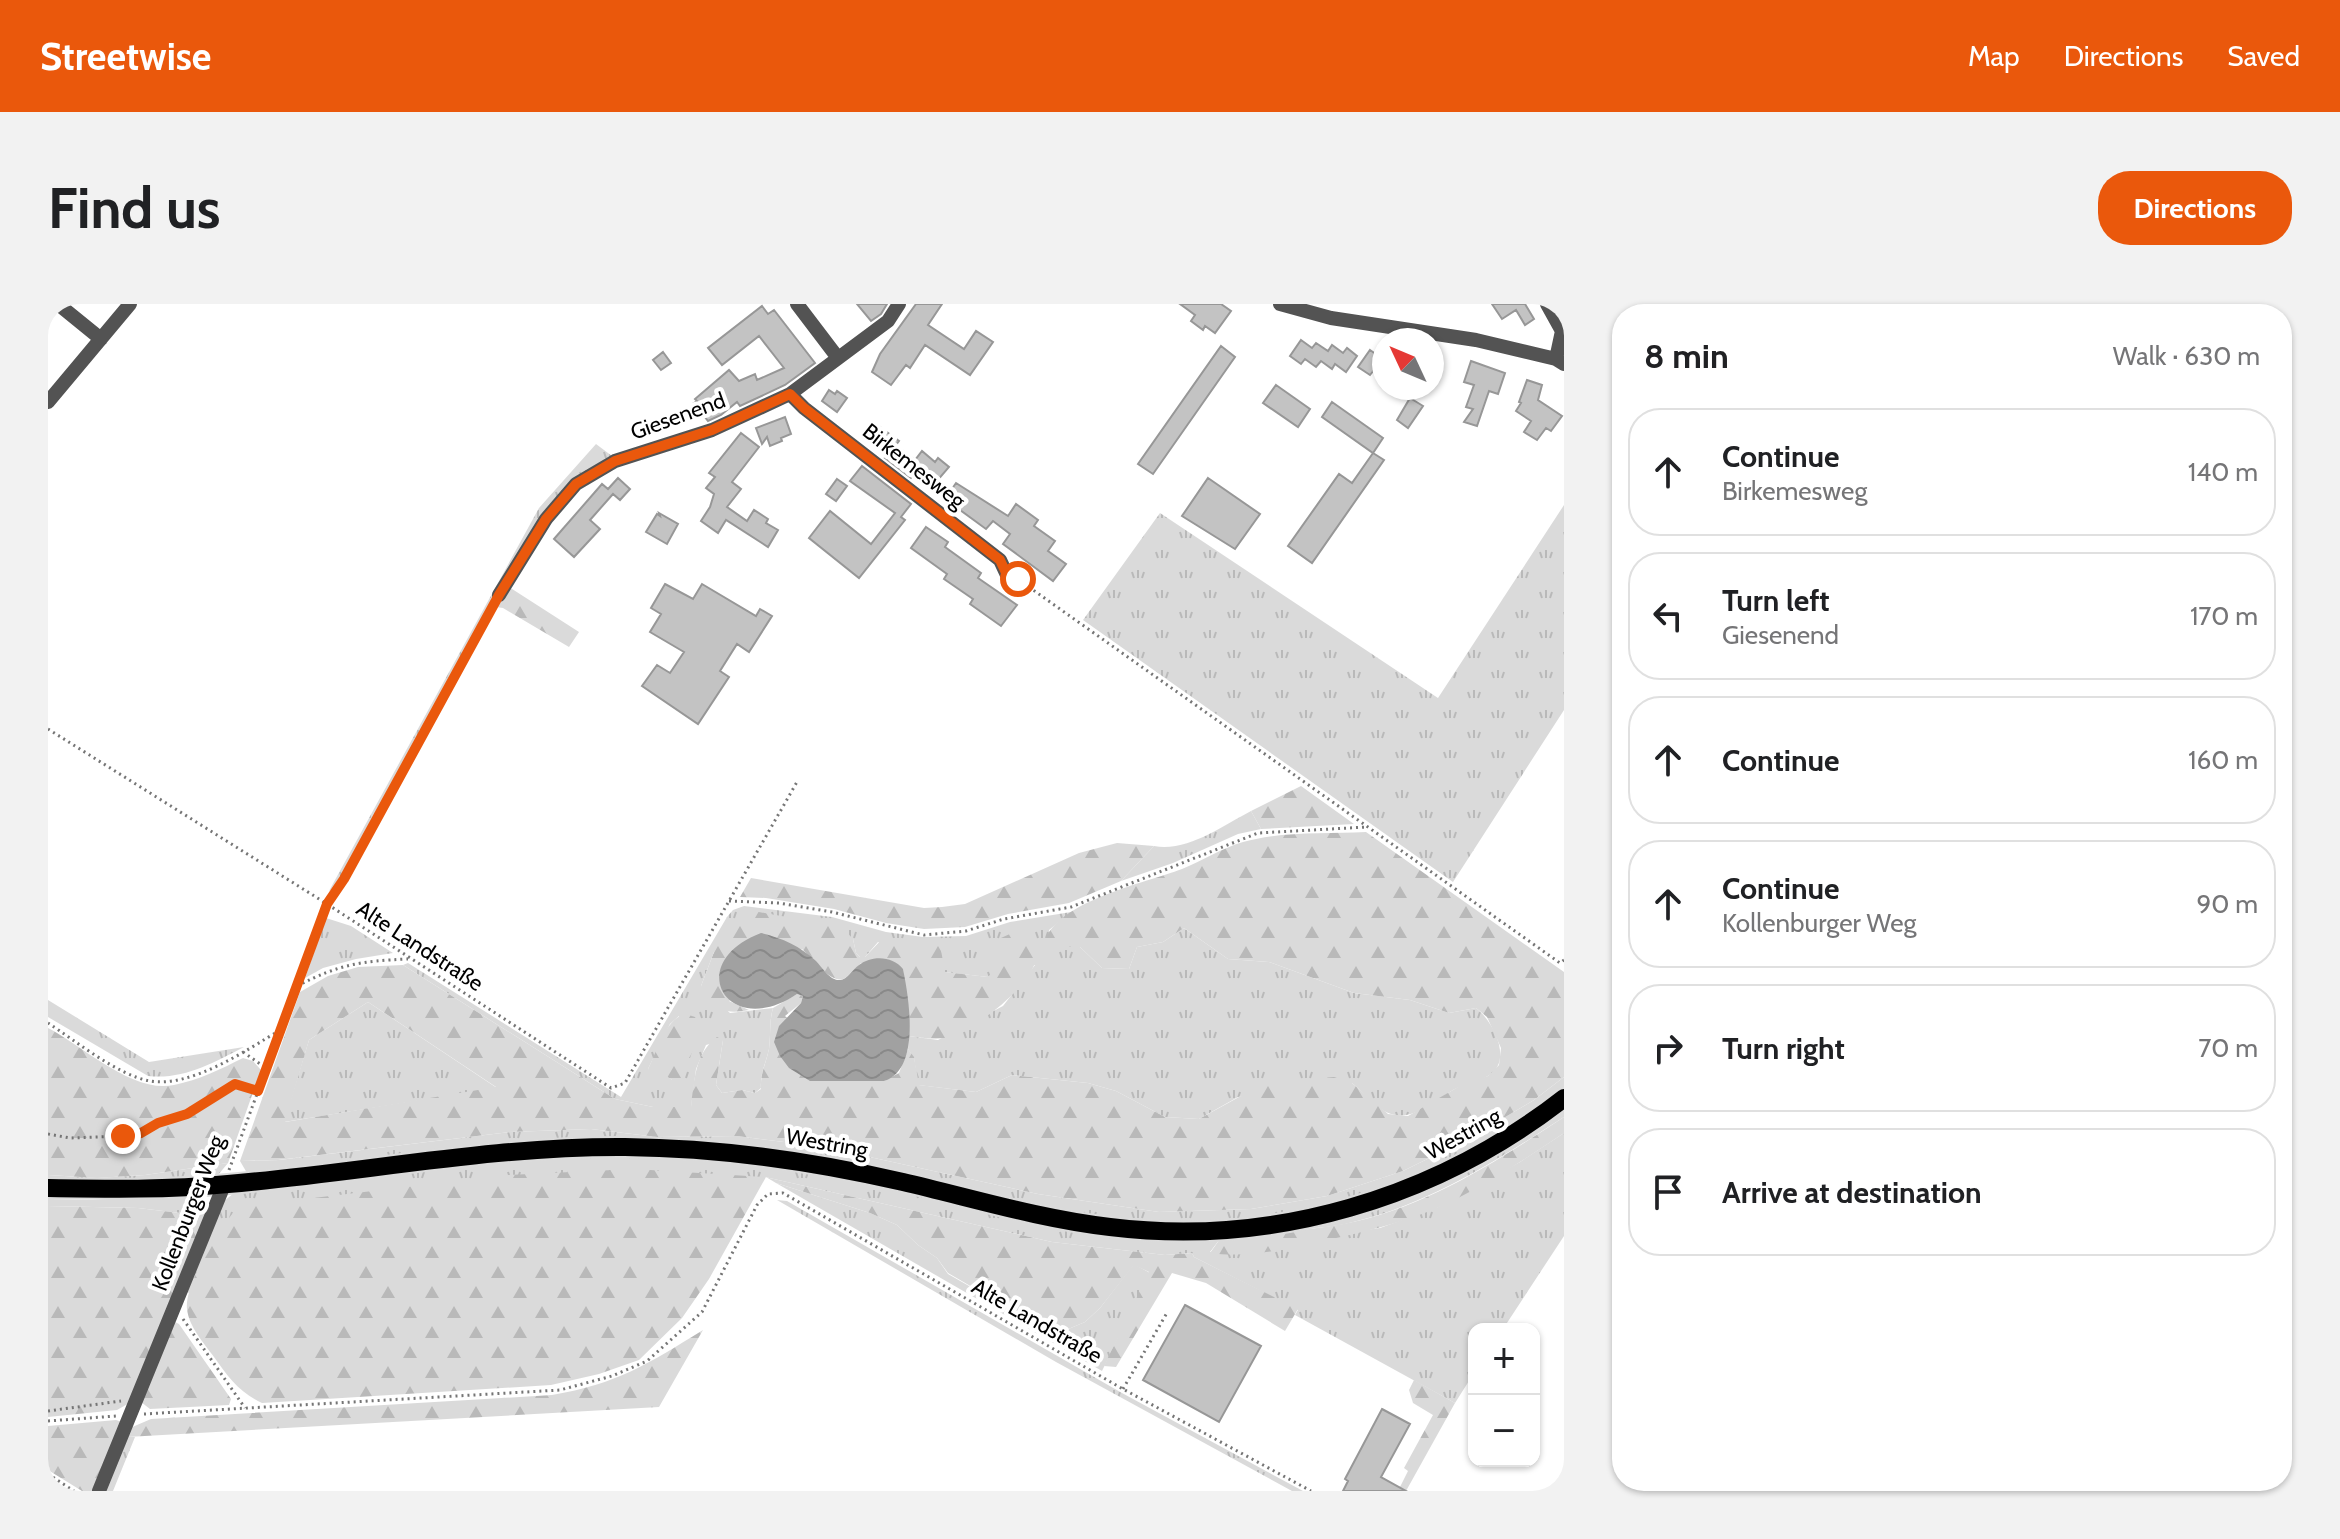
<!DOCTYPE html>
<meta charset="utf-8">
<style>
body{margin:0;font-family:Cabin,sans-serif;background:#f2f2f2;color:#202124}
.controls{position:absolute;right:24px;bottom:24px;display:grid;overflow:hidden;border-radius:16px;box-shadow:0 2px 6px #0004}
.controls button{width:72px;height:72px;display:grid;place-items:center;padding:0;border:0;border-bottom:2px solid #e0e0e0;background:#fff;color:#202124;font:40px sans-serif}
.compass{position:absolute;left:1324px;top:24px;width:72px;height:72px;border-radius:50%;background:#fff;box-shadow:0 2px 6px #0004;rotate:314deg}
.stop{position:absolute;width:24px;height:24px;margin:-18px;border:6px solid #ea580c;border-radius:50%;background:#fff}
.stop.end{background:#ea580c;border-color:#fff;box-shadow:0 2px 8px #0008}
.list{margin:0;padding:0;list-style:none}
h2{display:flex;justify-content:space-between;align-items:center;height:104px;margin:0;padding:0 32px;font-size:34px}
h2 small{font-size:26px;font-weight:400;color:#757577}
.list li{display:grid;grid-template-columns:52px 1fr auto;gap:24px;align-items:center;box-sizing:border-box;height:128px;margin:0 16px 16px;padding:0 16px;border:2px solid #e0e0e0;border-radius:32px}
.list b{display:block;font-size:30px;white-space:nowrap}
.list p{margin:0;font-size:26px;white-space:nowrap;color:#757577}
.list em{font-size:26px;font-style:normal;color:#757577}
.icon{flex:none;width:44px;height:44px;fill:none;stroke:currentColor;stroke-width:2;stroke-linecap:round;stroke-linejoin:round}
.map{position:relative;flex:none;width:1516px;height:1187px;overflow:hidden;border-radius:32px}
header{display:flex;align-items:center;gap:48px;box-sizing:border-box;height:112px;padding:0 40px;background:#ea580c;color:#fff}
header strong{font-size:38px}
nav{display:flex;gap:44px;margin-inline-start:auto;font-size:28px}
.intro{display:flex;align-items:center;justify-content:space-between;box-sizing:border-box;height:192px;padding:0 48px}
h1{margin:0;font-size:56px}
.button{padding:20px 36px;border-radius:32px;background:#ea580c;color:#fff;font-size:28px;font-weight:700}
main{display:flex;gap:48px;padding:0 48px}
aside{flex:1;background:#fff;border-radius:32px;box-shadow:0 2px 6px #0004}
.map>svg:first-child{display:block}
.grass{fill:url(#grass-tufts);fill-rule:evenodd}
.forest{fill:url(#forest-firs);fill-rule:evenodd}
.water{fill:url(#water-waves)}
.building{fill:#c3c3c3;stroke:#979797;stroke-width:2}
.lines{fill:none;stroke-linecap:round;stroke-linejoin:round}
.major-casing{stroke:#dbdbdb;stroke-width:22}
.path{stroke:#757575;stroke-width:3;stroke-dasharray:2 4;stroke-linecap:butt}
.minor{stroke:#535353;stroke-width:14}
.major{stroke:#000;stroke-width:18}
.route{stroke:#ea580c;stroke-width:10}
.labels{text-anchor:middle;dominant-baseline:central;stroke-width:8;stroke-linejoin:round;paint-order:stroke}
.street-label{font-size:22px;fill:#000;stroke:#fff}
</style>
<header>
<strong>Streetwise</strong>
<nav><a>Map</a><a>Directions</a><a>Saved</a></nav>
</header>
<div class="intro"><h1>Find us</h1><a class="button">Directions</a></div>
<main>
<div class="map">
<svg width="1516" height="1187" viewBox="0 0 1516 1187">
<defs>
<pattern id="grass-tufts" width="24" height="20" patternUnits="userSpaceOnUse" patternTransform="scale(2)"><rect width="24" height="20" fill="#dadada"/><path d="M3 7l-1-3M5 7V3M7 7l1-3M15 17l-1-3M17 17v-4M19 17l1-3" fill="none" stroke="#b9b9b9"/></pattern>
<pattern id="forest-firs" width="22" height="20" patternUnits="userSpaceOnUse" patternTransform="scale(2)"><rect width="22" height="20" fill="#dadada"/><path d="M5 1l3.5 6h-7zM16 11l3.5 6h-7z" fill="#b9b9b9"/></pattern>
<pattern id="water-waves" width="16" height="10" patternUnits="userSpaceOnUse" patternTransform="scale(2)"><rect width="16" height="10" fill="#a1a1a1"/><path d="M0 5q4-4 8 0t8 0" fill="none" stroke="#898989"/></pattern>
</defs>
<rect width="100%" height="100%" fill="#fff"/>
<path class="grass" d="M548 140 564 152 524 175 447 290 287 583 281 587 491 204Z
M1516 201V406L1405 578 1035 316 1112 209 1390 394Z
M1203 507 1213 525 1190 530 1125 559 1073 577 1106 542C1140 548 1174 522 1203 507Z
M696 602 784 613 838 628 875 633 918 632 962 618 1023 608 1001 626 1005 643H1032L1054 664 1081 665 1089 643 1115 638 1136 624 1180 655 1221 658 1306 689 1362 696 1401 709 1428 704C1445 717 1466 757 1440 772 1429 778 1416 780 1405 786 1387 797 1365 817 1343 810 1330 806 1315 788 1304 779L1190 793 1151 815 1117 813 1068 787 1040 779 964 771 928 788 870 781 866 754 860 745 861 732 890 736 955 702 987 661 944 670 940 673 896 668 830 638 817 653H812L808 649 805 635 666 648 653 682 682 709 725 704C721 718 723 730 721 745 718 759 712 769 713 784L707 789 694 786 674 789 668 781 675 736 658 741 648 765 643 803H605L567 795 355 661 360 659 573 793 679 613 685 606ZM631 712 624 776 618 771 600 765 622 720Z
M278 614 303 622 345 649 308 655 275 664 257 674Z
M0 696 101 758 196 743C165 759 135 776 100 772L0 713Z
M320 698 449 784 236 818 261 736Z
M1516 773V784L1436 839 1355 878 1298 898 1204 917 1146 920 1061 915 694 842 215 869H199L192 857 231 856 462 828 543 825 609 833 689 832 776 843 990 890 1111 908 1203 905 1279 892 1355 867 1422 834 1486 796Z
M1516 803V813C1448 857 1377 903 1297 920 1279 924 1260 924 1242 926L1310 911 1382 883Z
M1516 829V932L1455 1025H1426V1069L1407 1099 1247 1011 1250 1006 1146 953 1144 949 1117 951 1004 938 717 873 139 989 176 897 186 889C354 868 522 840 692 857L1172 935 1162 948 1332 924 1390 903 1472 858Z
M180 859 170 871 161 874 0 879V871L49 874 97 871Z
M728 879 822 909 849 921 870 941 889 954 900 970 979 1015 1018 1026 1037 1018 1052 1004 1086 960 1102 969 1054 1067Z
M150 890 158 895 161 908 149 911 90 904 0 902V895L45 896Z
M729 896 739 897 1074 1089 1255 1187H1244L1008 1058Z
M79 1133H87L65 1187H56Z"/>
<path class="forest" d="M461 283 531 328 521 343 455 304 448 303Z
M1253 482 1306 520 1213 525 1203 507Z
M1318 528 1516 668V773L1486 796 1422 834 1355 867 1279 892 1203 905 1111 908 990 890 776 843 689 832 609 833 543 825 462 828 230 856 192 857 252 688 280 672 310 663 355 661 567 795 605 803H643C646 777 647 749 669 733L675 736 668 781 674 789 694 786 707 789 713 785C712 770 718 759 721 745 723 730 721 718 725 704L749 690 755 692 753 699 737 712 810 776 836 777 851 769 860 745 866 753 871 781 928 788 964 771 1040 779 1068 787 1117 813 1151 815 1191 793 1227 778 1286 773 1304 779 1340 810 1360 812 1417 779 1440 772 1451 761 1453 744 1439 713 1428 704 1401 709 1362 696 1306 689 1221 658 1180 655 1136 624 1115 638 1089 643 1081 665 1054 664 1032 643H1004L997 637C1010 597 1097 579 1134 565 1154 557 1174 544 1195 538 1234 527 1278 530 1318 528ZM320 698 448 783 237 818 261 736Z
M1069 539 1106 542 1073 577 1021 599 960 610 917 623 876 625 838 619 786 605 718 594 692 593 703 574 876 604 894 603 917 600 1031 549Z
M700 606 794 623 805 635 808 649 812 653H817L836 633 892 641 897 668 940 673 944 669 942 639 973 625C1025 653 937 718 910 730 893 738 878 734 861 732L855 665 813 659C808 664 803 670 797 674 784 682 764 654 754 645L681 697 701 706C680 710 672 707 655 694L653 682 666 648 680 620Z
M638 710 647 713 652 723 632 785 624 788V776L617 771 604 772 600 765C609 748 617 714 638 710Z
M0 724C35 742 85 790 126 781 151 776 173 765 195 754L205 757 213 766 180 859 97 871 49 874 0 871Z
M1516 813V829C1476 856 1434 884 1389 904 1351 920 1311 929 1271 938 1234 946 1199 954 1162 949L1172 935C1213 930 1255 927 1295 920 1376 905 1449 857 1516 813Z
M586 865 717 873 1004 938 1117 951 1144 949 1146 953 1250 1005 1237 1027 1158 979 1124 969 1068 1063 1056 1062 1101 968 1086 961 1052 1004 1037 1018 1018 1026 979 1015 900 969 889 954 870 941 849 921 822 909 728 879 718 873 661 975 634 1014 591 1056 551 1070 503 1081 214 1099C191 1088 180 1073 166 1053 156 1039 141 1023 139 1005 136 980 173 922 190 903L460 871Z
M0 902 90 904 149 911 161 908 83 1098 69 1106 0 1113Z
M127 1018 131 1020 183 1095 181 1101 102 1105 93 1098Z
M655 1026 611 1103 79 1133 82 1124 103 1115 504 1091C569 1080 600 1060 655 1026Z
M1366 1076 1407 1099 1358 1187H1350L1360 1167 1356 1164 1385 1111 1365 1099 1361 1086Z
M68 1116 74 1118 45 1187H34L0 1166V1122Z"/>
<path class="water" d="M713 629C734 634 752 642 768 657 774 663 782 677 792 676 799 676 805 665 811 661 824 651 845 652 855 665 861 694 873 766 836 777H762L741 764 732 752 726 738 731 722 753 699 755 692 749 690C679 737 634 659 713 629Z"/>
<path class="building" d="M809 0H839L833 10 823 17Z
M868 0H894L880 21 916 45 928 27 945 38 922 71 877 41 862 64 858 61 843 81 824 68 832 50Z
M1132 0H1173L1183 7 1167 29 1157 22 1155 26 1143 17 1147 11Z
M1444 0H1477L1486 15 1477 21 1468 6 1454 15Z
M714 2 720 10 726 6 767 59 737 81 692 102 689 98 673 111 660 117 646 99 649 97 647 95 681 66 691 77 707 70 709 76 736 64 711 32 674 61 660 44Z
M1253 36 1264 44 1268 39 1280 47 1284 41 1295 49 1299 44 1309 52 1298 68 1287 60 1284 65 1273 57 1268 63 1257 55 1253 60 1242 52Z
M1173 42 1187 53 1105 170 1090 160Z
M1322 46 1336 56V73L1326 66 1322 71 1310 63Z
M615 48 623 59 613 66 605 56Z
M1423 57 1457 69 1450 90 1441 87 1429 122 1416 118 1425 105 1418 103 1426 81 1416 78Z
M1479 76 1494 81 1490 96 1514 112 1503 127 1498 124 1489 136 1476 128 1483 117 1468 107 1473 99 1471 98Z
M1228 81 1262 105 1250 123 1215 99Z
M781 86 787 90 789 87 799 94 789 108 774 97Z
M1362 94 1375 102 1360 124 1349 116Z
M1284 98 1335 134 1325 149 1274 113Z
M737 113 743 130 733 134 734 137 722 142 719 133 714 140 708 124Z
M832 123 851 137 848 141 867 156 874 147 887 158 890 154 901 163 883 184 865 172 863 174 837 154 841 150 822 136Z
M693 129 711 143 684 178 693 185 679 203 699 217 706 206 720 215 718 219 730 226 720 243 678 216 670 229 653 217 662 203 666 190 658 184 667 173 661 169Z
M1325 149 1336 156 1264 259 1240 242 1291 170 1304 179Z
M814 162 863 200 853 213 857 216 811 274 761 234 782 207 823 240 847 209 802 177Z
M570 174 582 185 572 196 565 190 542 216 552 225 526 253 506 235 554 180 560 185Z
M1160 174 1212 210 1187 245 1134 212Z
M789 175 799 182 788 197 778 190Z
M908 179 960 212 968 200 990 216 986 222 1007 237 1000 247 1018 260 1005 277 955 240 962 230 945 217 938 225 897 195Z
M611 209 630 220 619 240 598 228 609 210 612 212Z
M878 223 900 238 897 243 933 269 930 274 969 301 953 322 922 300 925 295 896 275 899 270 863 244Z
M617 280 645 295 654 280 708 312 712 305 724 312 701 348 689 340 672 367 681 373 650 420 594 382 609 361 622 369 636 348 602 328 613 310 603 304Z
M1137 1001 1213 1042 1171 1118 1095 1076Z
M1334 1105 1362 1120 1333 1173 1358 1187H1295L1300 1177 1297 1175Z"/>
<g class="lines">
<g class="major-casing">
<path id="major" d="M0 884C60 885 120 886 180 880 312 869 443 842 577 843 671 844 764 857 855 878 924 894 992 915 1062 923 1224 943 1387 895 1516 794"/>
</g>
<path class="path" d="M971 276 1512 659 1516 656
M0 425 279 600 563 784 577 779 749 478
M681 597 731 599 784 608 876 631 918 627 956 615 1023 603 1210 529 1319 523
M249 682C292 660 313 657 360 655
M0 719C28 737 69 771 102 777 143 784 199 746 232 726
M195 748 218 764
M0 830 22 834 75 832 93 829 110 819 139 810 187 780 210 787
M181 866 279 600 296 575 445 302
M135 1015 197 1104
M1075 1085 1120 1007
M0 1107 73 1097
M96 1110 512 1086 564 1072 599 1057 654 1008 709 901 720 890 735 889 1075 1085 1263 1187
M0 1117 68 1112
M0 1170 26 1187"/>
<path class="minor" d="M10 0 53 35
M749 0 790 54
M1232 0 1283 14 1428 36 1508 55 1516 60
M1499 0 1514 27 1508 55
M742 90 756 104 952 256 959 271
M0 98 82 0
M451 291 498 215 528 180 567 157 664 126 742 90 840 17 851 0
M51 1187 176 881"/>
<use href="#major" class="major"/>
</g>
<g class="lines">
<path class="route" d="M75 832 93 829 110 819 139 810 187 780 210 787 279 600 296 575 451 291 498 215 528 180 567 157 664 126 742 90 756 104 952 256 959 271 970 275"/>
</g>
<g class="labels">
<g class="street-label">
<text transform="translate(630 112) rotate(-20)">Giesenend</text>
<text transform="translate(866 162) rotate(38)">Birkemesweg</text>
<text transform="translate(372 642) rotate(33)">Alte Landstraße</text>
<text transform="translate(1415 830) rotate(-29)">Westring</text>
<text transform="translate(779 839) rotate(10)">Westring</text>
<text transform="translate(140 909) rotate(-69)">Kollenburger Weg</text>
<text transform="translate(989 1017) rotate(30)">Alte Landstraße</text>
</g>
</g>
</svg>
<div class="controls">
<button>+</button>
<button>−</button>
</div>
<svg class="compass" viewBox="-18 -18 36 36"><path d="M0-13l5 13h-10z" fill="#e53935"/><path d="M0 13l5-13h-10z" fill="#757577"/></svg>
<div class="stop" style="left:970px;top:275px"></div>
<div class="stop end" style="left:75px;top:832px"></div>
</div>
<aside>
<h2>8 min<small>Walk · 630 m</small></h2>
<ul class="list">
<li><svg class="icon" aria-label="ahead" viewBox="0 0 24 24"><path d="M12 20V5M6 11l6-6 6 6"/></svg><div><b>Continue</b><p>Birkemesweg</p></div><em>140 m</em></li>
<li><svg class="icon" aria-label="left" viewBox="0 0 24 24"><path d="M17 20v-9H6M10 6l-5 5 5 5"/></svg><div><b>Turn left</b><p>Giesenend</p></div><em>170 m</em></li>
<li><svg class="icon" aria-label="ahead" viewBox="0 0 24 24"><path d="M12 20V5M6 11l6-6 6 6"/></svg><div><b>Continue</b></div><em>160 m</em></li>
<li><svg class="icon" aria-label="ahead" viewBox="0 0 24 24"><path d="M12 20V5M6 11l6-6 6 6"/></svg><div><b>Continue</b><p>Kollenburger Weg</p></div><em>90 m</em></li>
<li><svg class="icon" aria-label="right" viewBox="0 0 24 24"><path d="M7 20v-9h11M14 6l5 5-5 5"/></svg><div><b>Turn right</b></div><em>70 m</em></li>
<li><svg class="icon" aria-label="arrive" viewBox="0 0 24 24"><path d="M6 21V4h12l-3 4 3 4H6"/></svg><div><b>Arrive at destination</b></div></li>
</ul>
</aside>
</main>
